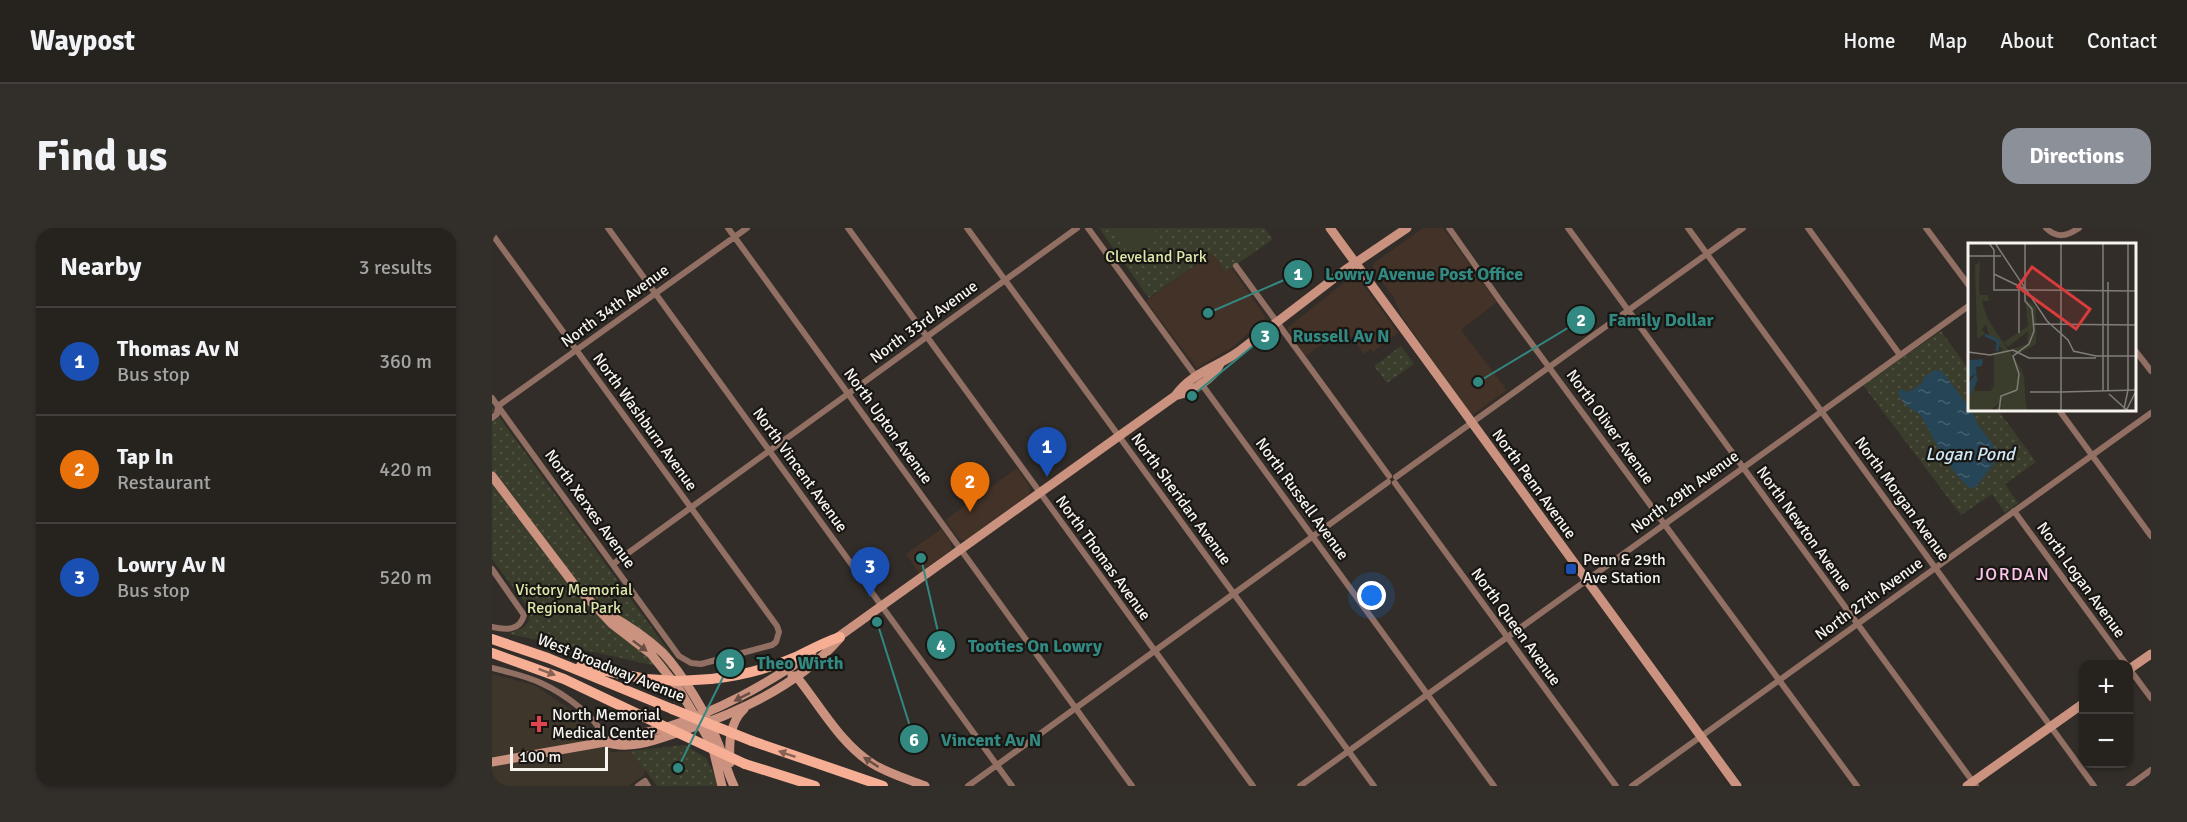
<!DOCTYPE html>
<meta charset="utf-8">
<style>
body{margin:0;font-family:Signika,sans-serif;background:#322f2b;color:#f1f3f6}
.controls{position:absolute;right:18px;bottom:18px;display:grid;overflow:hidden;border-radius:12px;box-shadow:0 2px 4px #0004}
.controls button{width:54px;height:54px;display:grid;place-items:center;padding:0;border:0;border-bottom:2px solid #423f3c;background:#26221e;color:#f1f3f6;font:30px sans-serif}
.scale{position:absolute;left:18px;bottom:15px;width:98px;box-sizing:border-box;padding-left:6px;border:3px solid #f7f4f0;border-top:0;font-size:16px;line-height:21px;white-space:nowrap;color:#f7f4f0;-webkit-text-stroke:4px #181613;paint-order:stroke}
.you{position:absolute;left:880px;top:368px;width:21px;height:21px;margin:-15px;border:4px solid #fff;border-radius:50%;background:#1a73e8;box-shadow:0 0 0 9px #1a73e833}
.badge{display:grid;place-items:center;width:39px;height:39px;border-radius:50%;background:#8c9099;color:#fff;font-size:20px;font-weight:700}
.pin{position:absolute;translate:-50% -50px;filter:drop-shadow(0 2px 3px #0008)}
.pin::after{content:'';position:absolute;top:32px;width:21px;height:18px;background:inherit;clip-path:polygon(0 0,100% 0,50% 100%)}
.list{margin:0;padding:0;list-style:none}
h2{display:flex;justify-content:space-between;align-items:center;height:78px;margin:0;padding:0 24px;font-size:26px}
h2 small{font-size:20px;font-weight:400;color:#a4a4a4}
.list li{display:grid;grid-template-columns:39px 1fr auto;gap:18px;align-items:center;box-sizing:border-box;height:108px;padding:0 24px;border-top:2px solid #423f3c}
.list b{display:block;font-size:22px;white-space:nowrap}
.list p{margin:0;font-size:20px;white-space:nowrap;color:#a4a4a4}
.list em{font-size:20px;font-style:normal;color:#a4a4a4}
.map{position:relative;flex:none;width:1659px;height:558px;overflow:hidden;border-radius:18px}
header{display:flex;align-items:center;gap:36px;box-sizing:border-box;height:84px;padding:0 30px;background:#26221e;border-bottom:2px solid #423f3c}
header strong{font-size:28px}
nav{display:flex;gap:33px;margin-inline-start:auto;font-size:21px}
.intro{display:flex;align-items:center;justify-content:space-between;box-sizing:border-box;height:144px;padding:0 36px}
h1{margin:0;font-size:42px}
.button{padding:15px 27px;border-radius:18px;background:#8c9099;color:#fff;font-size:21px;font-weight:700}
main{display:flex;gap:36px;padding:0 36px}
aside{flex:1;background:#26221e;border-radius:18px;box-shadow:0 2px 4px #0004}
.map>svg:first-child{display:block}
.commercial{fill:#423227}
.built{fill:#3f362b}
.green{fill:url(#green-dots)}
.pitch{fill:#3a3d2b}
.water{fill:url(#water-ripples)}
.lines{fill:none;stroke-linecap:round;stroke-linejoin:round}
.street{stroke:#926f63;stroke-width:6}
.secondary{stroke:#ca927f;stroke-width:9}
.primary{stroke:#f6ae95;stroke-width:10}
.primary-bridge{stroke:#f6ae95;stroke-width:10}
.oneway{fill:#684e44}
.oneway2{fill:#876254}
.transit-dot{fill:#1a4fb4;stroke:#181613;stroke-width:2}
.health-dot{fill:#e0444e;stroke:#181613;stroke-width:2}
.labels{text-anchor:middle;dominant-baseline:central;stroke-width:4.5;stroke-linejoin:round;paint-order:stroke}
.park-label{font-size:16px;fill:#dfe7ab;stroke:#181613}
.street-label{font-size:16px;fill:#f7f4f0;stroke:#181613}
.poi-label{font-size:16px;fill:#f7f4f0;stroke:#181613;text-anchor:start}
.water-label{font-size:18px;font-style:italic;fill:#d1e8f6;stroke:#181613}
.neighbourhood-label{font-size:18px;letter-spacing:1.5px;fill:#fdc6ec;stroke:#181613}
.inset-river{fill:none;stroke:#264557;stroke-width:3}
.inset-road{fill:none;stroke:#817d78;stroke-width:1.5}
.view{fill:#d93c3c;fill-opacity:0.15;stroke:#d93c3c;stroke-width:3}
.inset-edge{fill:none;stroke:#f7f4f0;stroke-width:3}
.leader{fill:none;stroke:#328982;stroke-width:2}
.callout-dot{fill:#328982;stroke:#181613;stroke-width:2}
.mark-label{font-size:18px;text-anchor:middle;font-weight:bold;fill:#fff}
.callout-label{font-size:18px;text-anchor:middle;font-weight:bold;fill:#328982;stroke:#181613;stroke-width:4.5;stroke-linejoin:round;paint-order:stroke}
</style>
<header>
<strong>Waypost</strong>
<nav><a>Home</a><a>Map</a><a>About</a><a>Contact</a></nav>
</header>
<div class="intro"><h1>Find us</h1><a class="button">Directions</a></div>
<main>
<aside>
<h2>Nearby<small>3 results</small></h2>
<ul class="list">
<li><span class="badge" style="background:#1a4fb4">1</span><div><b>Thomas Av N</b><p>Bus stop</p></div><em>360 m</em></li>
<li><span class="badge" style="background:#e8710a">2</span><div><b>Tap In</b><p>Restaurant</p></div><em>420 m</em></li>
<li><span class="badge" style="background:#1a4fb4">3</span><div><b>Lowry Av N</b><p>Bus stop</p></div><em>520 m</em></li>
</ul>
</aside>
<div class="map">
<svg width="1659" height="558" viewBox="0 0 1659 558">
<defs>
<pattern id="green-dots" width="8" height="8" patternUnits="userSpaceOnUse" patternTransform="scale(1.5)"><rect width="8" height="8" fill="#3a3d2b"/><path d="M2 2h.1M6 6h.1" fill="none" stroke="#4e5040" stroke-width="1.8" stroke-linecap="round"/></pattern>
<pattern id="water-ripples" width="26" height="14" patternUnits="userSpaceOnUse" patternTransform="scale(1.5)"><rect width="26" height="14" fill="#264557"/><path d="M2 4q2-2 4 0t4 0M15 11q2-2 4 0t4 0" fill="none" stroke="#46606f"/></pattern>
</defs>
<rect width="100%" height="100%" fill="#322d28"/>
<path class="commercial" d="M931 0H951L1005 74 969 102 1015 162 981 187 975 183 972 176 910 89 901 69 880 40 883 34Z
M720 25 734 44 740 40 774 90 742 118 705 140 654 73Z
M859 49H865L868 52 906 105 881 124 879 121 872 126 852 100 814 128 795 100Z
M525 240 538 259 537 266 474 312H468L453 292Z
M449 301 459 315 460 321 427 345 414 326Z"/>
<path class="built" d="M0 446 42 457 60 469 85 486 119 524 139 523 149 531 153 542 152 547 136 558H0Z"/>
<path class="green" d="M607 0H772L781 11 734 44 720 25 657 70Z
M1449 103 1477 142 1478 182H1506L1544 234 1513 256 1526 275 1513 285 1500 266 1469 287 1371 157Z
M909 118 922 136 895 155 882 138Z
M0 179 191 443C132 432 75 417 16 406L32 399 37 393 38 386 34 377 0 331Z
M193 517 214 530 228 558H165L139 523Z"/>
<path class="pitch" d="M618 0H664C663 13 651 25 643 35Z"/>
<path class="water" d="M1443 142 1449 143 1453 147 1480 183 1486 197 1500 215 1505 225 1504 233 1484 259 1477 260C1460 243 1447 224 1437 202 1434 195 1430 192 1428 186 1419 182 1408 174 1406 164L1409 161 1416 164C1424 159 1430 158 1433 148Z"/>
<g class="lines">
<path class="street" d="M116 0 520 558
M236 0 640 558
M356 0 761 558
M475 0 882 558
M596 0 1002 558
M957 0 1009 74 1365 558
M1076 0 1484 558
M1196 0 1602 558
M1316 0 1408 127
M1434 0 1478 59
M1554 0C1565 11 1575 8 1587 0
M0 6 285 398 287 404 284 414 280 417 209 436 199 435 187 428 0 170
M744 38 897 248
M1642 121 1659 143
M1567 182 1659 308
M0 190 5 186 6 178 255 0
M904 249 1251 0
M903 255 1124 558
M1522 283 1634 436
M121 336 585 0
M0 341 32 387C28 403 14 402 0 399
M1636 439 1659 470
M0 440C17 444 34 448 49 455 71 465 109 491 113 514
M146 558 153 553 156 558
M476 558 896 254
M808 558 1478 77
M1140 558 1659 185
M1637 558 1659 542"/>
<path class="secondary" d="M838 0 1245 558
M683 168C699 164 721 152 728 136
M0 248 81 355 120 396 159 426 187 461 220 517 230 558
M114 385C134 396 154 409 171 425 190 445 216 488 226 515 232 529 235 544 242 558
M342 412 683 168C699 145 725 139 746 124L853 42 915 0
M1636 442 1659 426
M300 448H304L308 453C330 481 350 517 381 536 397 546 416 551 433 558
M113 514C138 523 166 511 190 503 246 485 308 456 348 410
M0 534 113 514C132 506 152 506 172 500 227 483 273 457 320 425
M238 535C237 516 237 495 252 481
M1475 558 1592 475"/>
<path class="primary" d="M0 411 56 430 180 481
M0 425 72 451 148 487
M89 438 154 451
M219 451C248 448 279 440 306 428 320 421 333 414 348 409
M260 513 391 558
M253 536 323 558"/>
<path class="primary-bridge" d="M154 451 186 453 219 451
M180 481 260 513
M148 487 253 536"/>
</g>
<defs><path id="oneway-solid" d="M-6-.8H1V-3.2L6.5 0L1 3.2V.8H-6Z" transform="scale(1.5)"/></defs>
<g class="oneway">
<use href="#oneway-solid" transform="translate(148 418) rotate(37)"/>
<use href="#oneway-solid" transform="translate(250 469) rotate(153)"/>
<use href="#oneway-solid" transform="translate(379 534) rotate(-147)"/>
</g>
<g class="oneway2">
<use href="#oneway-solid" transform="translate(55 444) rotate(21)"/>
<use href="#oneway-solid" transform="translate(295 526) rotate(-161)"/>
</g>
<rect class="transit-dot" x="1073" y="335" width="12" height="12" rx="3"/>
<path class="health-dot" d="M44 487h6v6h6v6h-6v6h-6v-6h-6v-6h6z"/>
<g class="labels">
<g class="park-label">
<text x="664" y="29">Cleveland Park</text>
<text x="82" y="362">Victory Memorial<tspan x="82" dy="18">Regional Park</tspan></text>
</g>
<g class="street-label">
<text transform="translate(123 78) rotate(-36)">North 34th Avenue</text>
<text transform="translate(432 94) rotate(-36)">North 33rd Avenue</text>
<text transform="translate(153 194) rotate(54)">North Washburn Avenue</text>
<text transform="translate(396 198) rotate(54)">North Upton Avenue</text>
<text transform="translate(1118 199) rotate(54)">North Oliver Avenue</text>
<text transform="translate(308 242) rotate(54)">North Vincent Avenue</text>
<text transform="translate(1042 256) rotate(54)">North Penn Avenue</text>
<text transform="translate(1193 264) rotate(-36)">North 29th Avenue</text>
<text transform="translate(689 271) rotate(54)">North Sheridan Avenue</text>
<text transform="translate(810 271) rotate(54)">North Russell Avenue</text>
<text transform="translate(1410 271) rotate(54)">North Morgan Avenue</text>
<text transform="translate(98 281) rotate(54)">North Xerxes Avenue</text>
<text transform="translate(1312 301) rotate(54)">North Newton Avenue</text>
<text transform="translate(611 330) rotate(54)">North Thomas Avenue</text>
<text transform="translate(1589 352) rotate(54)">North Logan Avenue</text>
<text transform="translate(1377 371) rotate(-36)">North 27th Avenue</text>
<text transform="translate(1024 399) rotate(54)">North Queen Avenue</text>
<text transform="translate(119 440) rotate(22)">West Broadway Avenue</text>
</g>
<g class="poi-label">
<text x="1091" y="332">Penn &amp; 29th<tspan x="1091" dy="18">Ave Station</tspan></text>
<text x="60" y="487">North Memorial<tspan x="60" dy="18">Medical Center</tspan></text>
</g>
<g class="water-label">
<text x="1478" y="226">Logan Pond</text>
</g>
<g class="neighbourhood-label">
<text x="1521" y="346">JORDAN</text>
</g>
</g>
<g transform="translate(1476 15)">
<rect width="168" height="168" fill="#322d28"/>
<path d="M12 19 11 45 12 52H20L21 58H14L19 75 54 127 59 168H26L35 158 21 168H0V148H25L22 146 26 144V111L35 107 21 92 18 81 14 86 17 91 9 96 7 22ZM56 46 57 56 68 64V101L47 113 51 118 42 107 59 101 60 88 40 104 36 99 60 83Z" fill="#3a3d2b"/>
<path d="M41 107 56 133 57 146 54 156 50 150 56 146 55 140 51 139 53 134 48 131 49 139 46 138 41 128 42 118 34 120 31 116 42 117ZM5 134H6L10 135 6 148H15V160L20 164 0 168V156L9 138 5 134 0 141Z" fill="#3a3d2b"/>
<path d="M15 116 14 123 8 124 9 138 0 156V141L8 130 0 136 2 117Z" fill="#264557"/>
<path class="inset-river" d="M17 92 30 98 29 108"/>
<path class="inset-road" d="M21 0 26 7V47H51V90M27 0 79 78 100 97 106 109M93 0V168M160 0V147M0 13H33M26 31 57 46M140 39V147M59 47 168 48M66 81 168 82M105 108 128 113H168M0 109 22 112 45 107 61 115H128M49 147 51 131 45 113 61 101 66 88 64 66 57 58V0M135 147V0M62 149H93M93 149 168 147M141 151 160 168M156 166 160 147M31 168 33 153 49 147M158 168 168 148"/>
<path class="view" d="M64 24 122 66 108 86 50 44Z"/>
<rect width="168" height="168" class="inset-edge"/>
</g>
<path class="leader" d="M716 85L806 46M986 154L1089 92M700 168L773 108M429 330L449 417M186 540L238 435M385 394L422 511"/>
<g class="callout-dot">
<circle cx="716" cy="85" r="6"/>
<circle cx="986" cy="154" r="6"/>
<circle cx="700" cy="168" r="6"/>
<circle cx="429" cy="330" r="6"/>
<circle cx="186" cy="540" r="6"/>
<circle cx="385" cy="394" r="6"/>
<circle cx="806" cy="46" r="15"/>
<circle cx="1089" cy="92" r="15"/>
<circle cx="773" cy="108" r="15"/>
<circle cx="449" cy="417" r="15"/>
<circle cx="238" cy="435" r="15"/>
<circle cx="422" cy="511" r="15"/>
</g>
<g class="mark-label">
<text x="806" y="52">1</text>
<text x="1089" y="98">2</text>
<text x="773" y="114">3</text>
<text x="449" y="424">4</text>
<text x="238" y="441">5</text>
<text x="422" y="518">6</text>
</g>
<g class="callout-label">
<text x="932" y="52">Lowry Avenue Post Office</text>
<text x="1169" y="98">Family Dollar</text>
<text x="849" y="114">Russell Av N</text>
<text x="543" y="424">Tooties On Lowry</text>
<text x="308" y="441">Theo Wirth</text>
<text x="499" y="518">Vincent Av N</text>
</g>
</svg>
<div class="controls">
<button>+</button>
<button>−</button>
</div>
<div class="scale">100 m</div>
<div class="you"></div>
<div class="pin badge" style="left:555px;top:249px;background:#1a4fb4">1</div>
<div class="pin badge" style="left:478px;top:284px;background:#e8710a">2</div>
<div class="pin badge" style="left:378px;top:369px;background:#1a4fb4">3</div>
</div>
</main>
